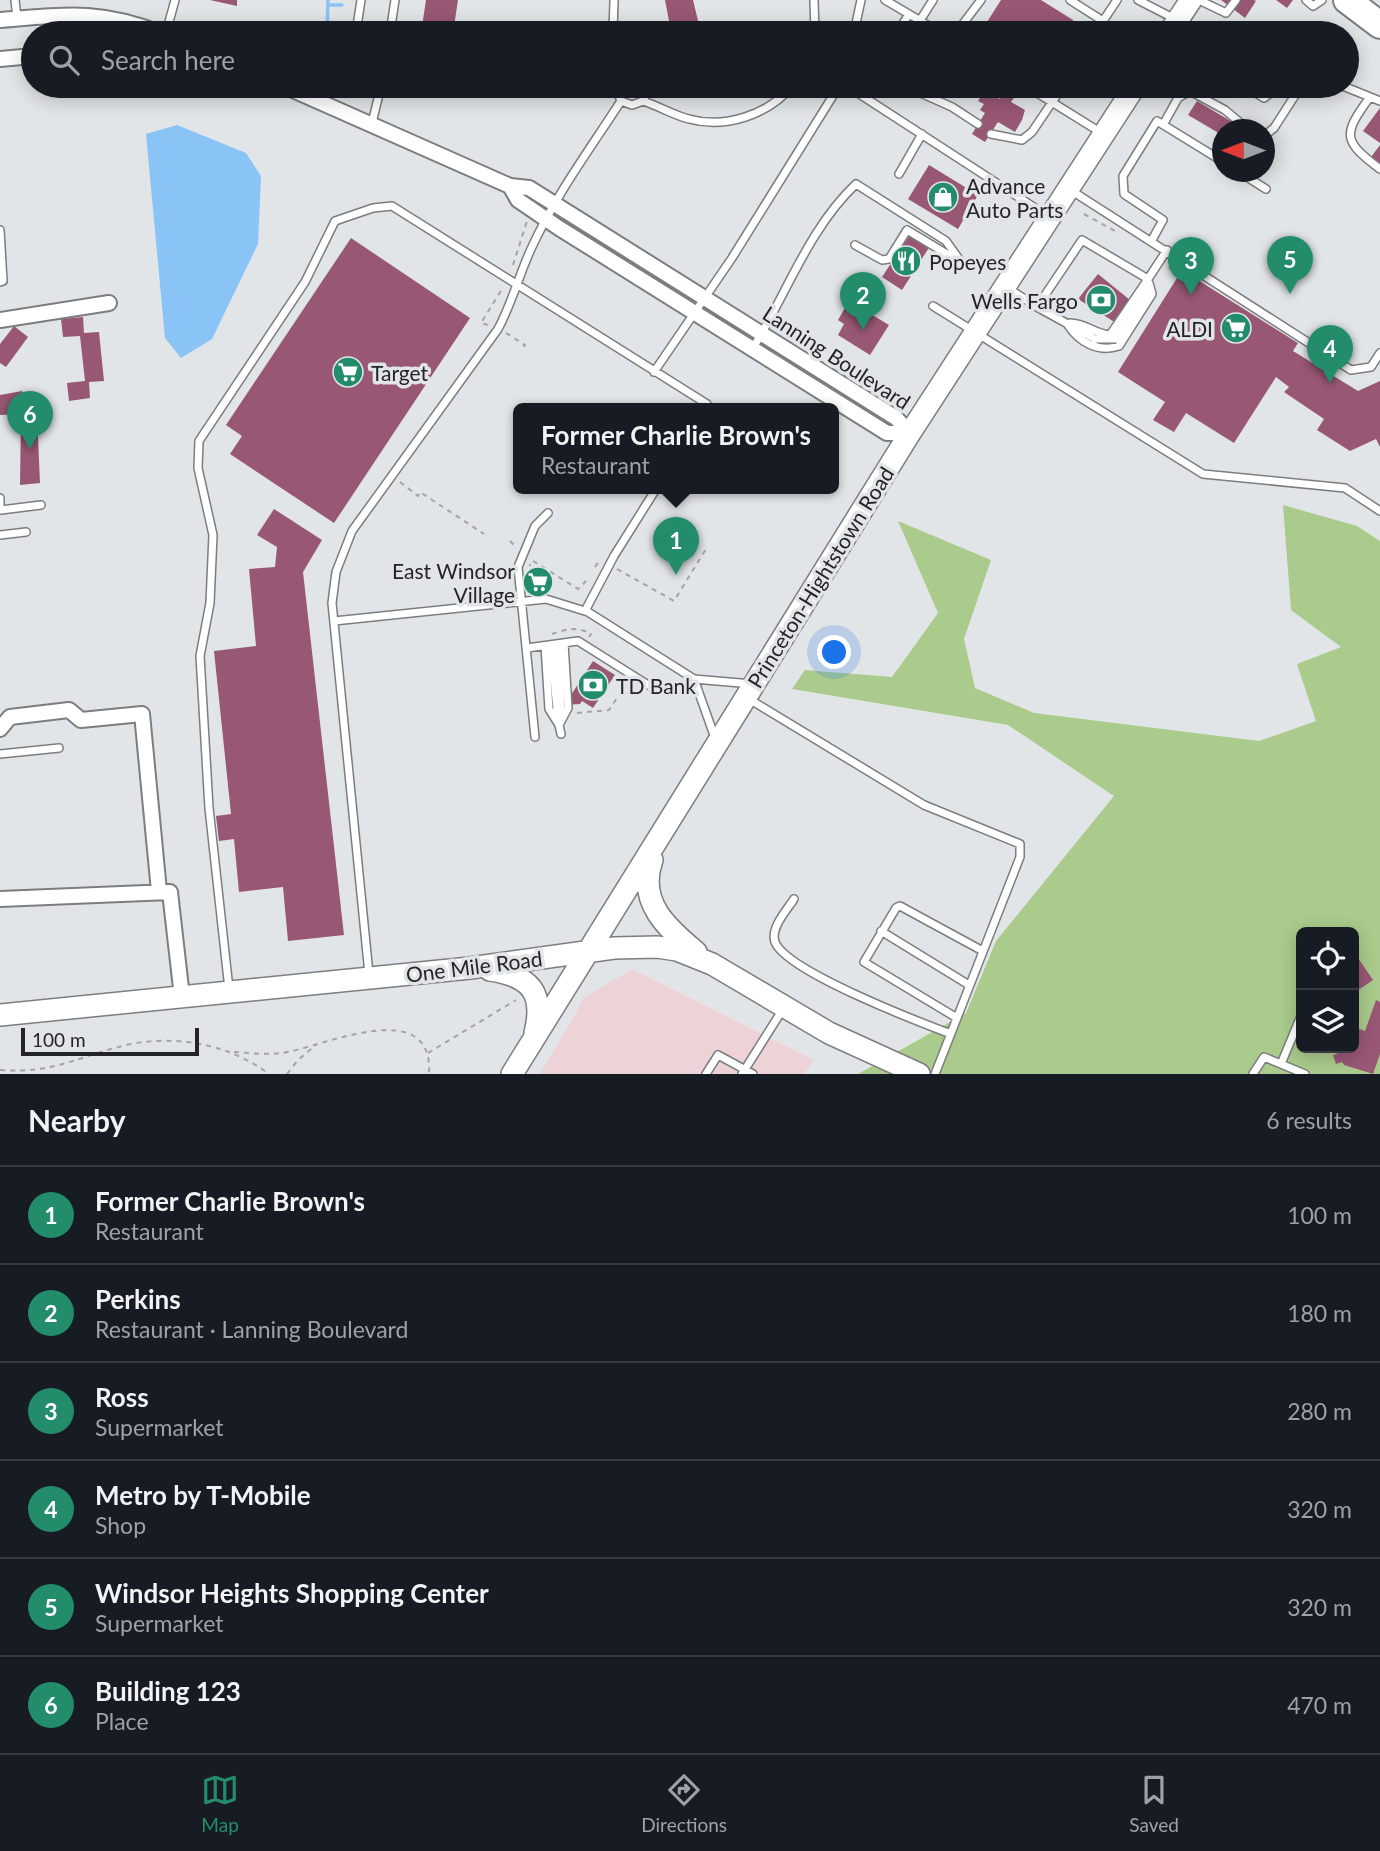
<!DOCTYPE html>
<meta charset="utf-8">
<style>
body{margin:0;font-family:Lato,sans-serif;background:#242831;color:#f1f3f6}
.controls{position:absolute;right:21px;bottom:21px;display:grid;overflow:hidden;border-radius:10px;box-shadow:0 4px 18px #0003}
.controls button{width:63px;height:63px;display:grid;place-items:center;padding:0;border:0;border-bottom:2px solid #363941;background:#171b24;color:#f1f3f6;font:35px sans-serif}
.compass{position:absolute;left:1212px;top:119px;width:63px;height:63px;border-radius:50%;background:#171b24;box-shadow:0 4px 18px #0003;rotate:270deg}
.scale{position:absolute;left:21px;bottom:18px;width:178px;box-sizing:border-box;padding-left:7px;border:4px solid #232425;border-top:0;font-size:19px;line-height:24px;white-space:nowrap;color:#232425;-webkit-text-stroke:5px #e2e5e7;paint-order:stroke}
.you{position:absolute;left:835px;top:653px;width:24px;height:24px;margin:-18px;border:5px solid #fff;border-radius:50%;background:#1a73e8;box-shadow:0 0 0 10px #1a73e833}
.badge{display:grid;place-items:center;width:46px;height:46px;border-radius:50%;background:#238d6b;color:#fff;font-size:23px;font-weight:700}
.pin{position:absolute;translate:-50% -58px;filter:drop-shadow(0 2px 4px #0008)}
.pin::after{content:'';position:absolute;top:37px;width:24px;height:21px;background:inherit;clip-path:polygon(0 0,100% 0,50% 100%)}
.popup{position:absolute;left:513px;top:403px;width:326px;height:91px;box-sizing:border-box;display:grid;place-content:center;border-radius:10px;background:#171b24;filter:drop-shadow(0 2px 5px #0005);font-size:23px;white-space:nowrap;color:#9ea1a6}
.popup b{font-size:26px;color:#f1f3f6}
.popup::after{content:'';position:absolute;left:50%;top:100%;margin-left:-14px;border:14px solid transparent;border-top-color:#171b24}
.list{margin:0;padding:0;list-style:none}
h2{display:flex;justify-content:space-between;align-items:center;height:91px;margin:0;padding:0 28px;font-size:30px}
h2 small{font-size:23px;font-weight:400;color:#9ea1a6}
.list li{display:grid;grid-template-columns:46px 1fr auto;gap:21px;align-items:center;box-sizing:border-box;height:98px;padding:0 28px;border-top:2px solid #363941}
.list b{display:block;font-size:26px;white-space:nowrap}
.list p{margin:0;font-size:23px;white-space:nowrap;color:#9ea1a6}
.list em{font-size:23px;font-style:normal;color:#9ea1a6}
.icon{flex:none;width:38px;height:38px;fill:none;stroke:currentColor;stroke-width:2;stroke-linecap:round;stroke-linejoin:round}
.map{position:relative;flex:none;width:1380px;height:1074px;overflow:hidden}
.search{position:absolute;background:#171b24;box-shadow:0 4px 18px #0003;left:21px;right:21px;top:21px;height:77px;display:flex;align-items:center;gap:18px;box-sizing:border-box;padding:0 24px;border-radius:38px;color:#9ea1a6;font-size:26px}
.sheet{height:679px;background:#171b24}
nav{display:flex;justify-content:space-around;align-items:center;box-sizing:border-box;height:98px;border-top:2px solid #363941;background:#171b24;font-size:19px;color:#9ea1a6}
nav a{display:grid;justify-items:center;gap:4px}
nav .on{color:#238d6b}
.map>svg:first-child{display:block}
.industrial{fill:#edd3d7}
.green{fill:#aacb8c;fill-rule:evenodd}
.water{fill:#8ac3f6}
.lines{fill:none;stroke-linecap:round;stroke-linejoin:round}
.stream{stroke:#8ac3f6;stroke-width:3.5}
.building{fill:#985775}
.lane-casing{stroke:#7b7d7f;stroke-width:10}
.street-casing{stroke:#7b7d7f;stroke-width:18}
.secondary-casing{stroke:#7b7d7f;stroke-width:24}
.highway-casing{stroke:#7b7d7f;stroke-width:30}
.path{stroke:#a2a4a6;stroke-width:2;stroke-dasharray:5 5;stroke-linecap:butt}
.lane{stroke:#fff;stroke-width:7}
.street{stroke:#fff;stroke-width:14}
.secondary{stroke:#fff;stroke-width:21}
.highway{stroke:#fff;stroke-width:26}
.labels{text-anchor:middle;dominant-baseline:central;stroke-width:7;stroke-linejoin:round;paint-order:stroke}
.poi-label{font-size:21px;fill:#232425;stroke:#e2e5e7;text-anchor:start}
.street-label{font-size:21px;fill:#232425;stroke:#e2e5e7}
</style>
<div class="map">
<svg width="1380" height="1074" viewBox="0 0 1380 1074">
<rect width="100%" height="100%" fill="#e2e5e7"/>
<path class="industrial" d="M632 969 814 1060 804 1074H540L585 997Z"/>
<path class="green" d="M1283 505 1357 526 1380 541V1074H858L966 1013 996 941 1114 796 1008 725 792 689 805 670 892 677 938 613 898 521 991 560 964 639 975 688 1034 713 1259 741 1316 721 1297 664 1341 647 1291 610ZM1301 932H1354V1048H1301Z"/>
<path class="water" d="M177 125 246 153 261 176 258 244 212 339 181 358 165 338 146 134Z"/>
<g class="lines">
<path class="stream" d="M329 5H342
M327 33 328 0"/>
</g>
<path class="building" d="M210 0H237V6Z
M426 0H458L453 33H421Z
M665 0H693L701 33H676L674 24 669 21Z
M1001 0H1041L1073 20 1076 32 980 33Z
M1221 0H1254L1256 1 1245 18Z
M1276 0H1293L1287 8Z
M425 86H445V90Z
M1005 90 1015 96 1011 102 1025 110 1022 120 1015 132 998 122 985 142 972 134 985 113 980 110 984 104 978 101 982 95 988 98 991 94 1000 99Z
M1197 101 1234 123 1231 130H1222V135L1188 115Z
M1380 108V143L1363 131Z
M1380 145V163L1371 157Z
M929 165 978 195 958 229 908 199Z
M911 233 930 246 902 290 882 277Z
M351 238 470 318 334 523 230 454 242 436 226 425Z
M1182 270 1298 343 1293 351 1358 391 1380 381V447L1376 439 1350 451 1317 430 1324 419 1284 392 1289 387 1276 377 1234 443 1186 413 1174 432 1153 420 1165 402 1118 372Z
M1098 274 1130 300 1116 323 1078 299Z
M849 301 889 325 870 355 838 335 844 324 838 320Z
M83 317 84 333 99 332 104 381 89 382 90 398 69 401 67 383 85 381 80 336 63 337 61 319Z
M14 326 28 337 6 367 0 363V344Z
M22 391 37 414 40 483 20 485 21 414 0 415V395Z
M274 509 322 540 303 572 344 935 288 941 283 887 239 892 234 839 219 841 216 816 231 814 214 651 256 646 249 569 275 567 277 547 257 535Z
M593 661 615 675 593 708 582 701 580 704 549 706V696L571 695Z
M1356 955 1373 980 1354 993V957Z
M1376 1000 1380 1002V1054L1373 1074 1344 1065 1342 1062 1336 1064 1333 1055 1337 1054 1334 1048H1354V1027L1365 1031Z"/>
<g class="lines">
<g class="lane-casing">
<path id="lane" d="M15 0 17 18
M814 0 815 33
M885 0 941 33
M1070 0 1103 21
M1138 0 1175 19
M1199 0 1226 13 1236 0
M1306 0 1313 6 1322 0
M966 21 970 33
M166 33 175 0
M356 33 361 0
M390 33 395 0
M613 33 614 0
M854 33 861 0
M897 33 909 14
M912 33 933 0
M956 33 981 0
M1095 33 1117 0
M1212 33 1221 27 1239 33
M615 86 621 101 632 105 643 101 650 86
M847 86 1049 217
M905 86 952 107 978 124
M1026 86 1100 132
M1245 86 1264 98 1280 86
M1343 86 1380 101
M1370 97C1342 135 1343 141 1380 169
M643 101C659 106 673 115 689 119 725 129 768 115 792 86
M372 123 381 86
M1163 125 1178 98 1190 91 1225 110 1249 130
M991 134 1022 140 1032 132 1063 86
M1264 136 1274 128 1301 86
M1239 172 1266 189
M899 174 922 134
M1072 191 1351 370 1371 367 1380 353
M0 230 3 281 0 282
M1152 240 1163 220 1124 194 1123 176 1157 121 1222 161
M855 245 882 260 889 259 907 230 957 260
M1006 287 1037 307 1082 240 1148 279 1167 250
M933 306 1203 474 1345 488 1380 511
M1037 307 1095 339H1116L1147 291 1148 279
M1070 323C1085 323 1095 334 1110 335L1148 279
M1068 325C1079 342 1098 353 1119 346L1152 294 1149 283
M753 348C786 295 809 228 856 184L946 241 961 262
M654 372 732 258 839 86
M0 498V510
M1 510 41 505
M0 535 26 532
M585 611 614 556 656 489
M334 621 546 599 588 612 694 679 752 684
M558 644 561 716
M551 645 558 721
M545 646 549 709 559 725
M527 648 578 641 648 685
M694 679 715 738
M749 699 924 805 1020 844V857L957 1018 864 962 896 908 900 906 981 950
M561 734 559 725 568 708 564 643
M535 737 518 567 535 526 548 513
M0 754 59 748
M794 899C787 910 770 928 775 942 786 971 919 1022 951 1034
M881 931 969 985
M369 974 332 603 336 572 352 531 498 329C512 303 519 275 531 249 555 196 590 149 621 101
M229 989 209 808 200 656 210 603 213 535 198 468 199 441 305 282 335 221 373 208 392 206 707 404 704 409
M1281 1064 1301 1016
M706 1074 718 1055 753 1074
M742 1074 783 1009
M935 1074 957 1018
M1253 1074 1264 1057 1305 1074"/>
</g>
<g class="street-casing">
<path id="street" d="M0 20C64 15 97 9 160 33
M0 59 33 56
M284 86 510 186 529 188 896 418 910 433
M510 186 518 200 559 228 887 433H910
M0 320 109 303
M0 729 10 717 69 710 81 720 142 714 159 891
M0 899 170 892 182 997"/>
</g>
<g class="secondary-casing">
<path id="secondary" d="M1169 33 1191 0
M652 860C637 902 667 928 696 952
M490 970C530 976 545 992 535 1033
M0 1015 470 968 614 948 657 947 677 950 712 964 829 1033 919 1074
M512 1074 910 433 1135 86"/>
</g>
<g class="highway-casing">
<path id="highway" d="M1347 0 1380 25"/>
</g>
<path class="path" d="M1084 214 1115 231
M513 265 527 221
M1169 267 1173 271
M488 325 481 323 502 289
M506 333 525 345 522 348
M400 482 418 496 420 492 484 534
M510 541 515 546
M533 561 578 589 586 581
M595 567 600 560
M617 569 674 601 706 549
M530 576V564
M552 634C566 629 578 626 591 634L589 637
M577 713 609 710 627 683
M234 1052C250 1053 266 1055 282 1053 320 1048 434 993 429 1074
M428 1053 516 1000
M0 1070C56 1074 80 1055 131 1044 180 1035 230 1045 269 1074
M287 1074 298 1060 317 1044"/>
<use href="#lane" class="lane"/>
<use href="#street" class="street"/>
<use href="#secondary" class="secondary"/>
<use href="#highway" class="highway"/>
</g>
<defs>
<g id="shop-disc" transform="scale(1.575)"><circle r="9.5" fill="#238d6b" stroke="#e2e5e7"/><path d="M-5-2.5h2.3a2.7 3.5 0 0 1 5.4 0H5L5.5 6h-11ZM-1.5-2.5h3a1.5 2.3 0 0 0-3 0Z" fill="#fff"/></g>
<g id="restaurant-disc" transform="scale(1.575)"><circle r="9.5" fill="#238d6b" stroke="#e2e5e7"/><path d="M-5-6h1v4h1v-4h1v4h1v-4h1v5L-1.5 .5V6h-2V.5L-5-1ZM5-6V6H3V1.5H1.5Q1.5-4 5-6Z" fill="#fff"/></g>
<g id="bank-disc" transform="scale(1.575)"><circle r="9.5" fill="#238d6b" stroke="#e2e5e7"/><path d="M-6-4H6V4H-6ZM0-2.3a2.3 2.3 0 1 0 0 4.6a2.3 2.3 0 1 0 0-4.6Z" fill="#fff"/></g>
<g id="supermarket-disc" transform="scale(1.575)"><circle r="9.5" fill="#238d6b" stroke="#e2e5e7"/><path d="M-6-5.5h2.5l.6 2H6L4.5 2H-2.5L-4.4-4H-6ZM-1.5 3.2a1.3 1.3 0 1 0 .1 0ZM3 3.2a1.3 1.3 0 1 0 .1 0Z" fill="#fff"/></g>
</defs>
<g fill-rule="evenodd">
<use href="#shop-disc" x="943" y="197"/>
<use href="#restaurant-disc" x="906" y="261"/>
<use href="#bank-disc" x="1101" y="300"/>
<use href="#supermarket-disc" x="1236" y="328"/>
<use href="#supermarket-disc" x="348" y="372"/>
<use href="#supermarket-disc" x="538" y="582"/>
<use href="#bank-disc" x="593" y="685"/>
</g>
<g class="labels">
<g class="poi-label">
<text x="966" y="185">Advance<tspan x="966" dy="24">Auto Parts</tspan></text>
<text x="929" y="261">Popeyes</text>
<text x="1078" y="300" text-anchor="end">Wells Fargo</text>
<text x="1213" y="328" text-anchor="end">ALDI</text>
<text x="371" y="372">Target</text>
<text x="515" y="570" text-anchor="end">East Windsor<tspan x="515" dy="24">Village</tspan></text>
<text x="616" y="685">TD Bank</text>
</g>
<g class="street-label">
<text transform="translate(837 357) rotate(33)">Lanning Boulevard</text>
<text transform="translate(820 577) rotate(-58)">Princeton-Hightstown Road</text>
<text transform="translate(474 966) rotate(-7)">One Mile Road</text>
</g>
</g>
</svg>
<div class="controls">
<button><svg class="icon" aria-label="locate" viewBox="0 0 24 24"><circle cx="12" cy="12" r="6"/><path d="M12 2v4M12 18v4M2 12h4M18 12h4"/></svg></button>
<button><svg class="icon" aria-label="layers" viewBox="0 0 24 24"><path d="M12 4l9 5-9 5-9-5zM3 14l9 5 9-5"/></svg></button>
</div>
<svg class="compass" viewBox="-18 -18 36 36"><path d="M0-13l5 13h-10z" fill="#e53935"/><path d="M0 13l5-13h-10z" fill="#9ea1a6"/></svg>
<div class="scale">100 m</div>
<div class="you"></div>
<div class="pin badge" style="left:676px;top:575px">1</div>
<div class="popup"><b>Former Charlie Brown's</b>Restaurant</div>
<div class="pin badge" style="left:863px;top:330px">2</div>
<div class="pin badge" style="left:1191px;top:295px">3</div>
<div class="pin badge" style="left:1330px;top:383px">4</div>
<div class="pin badge" style="left:1290px;top:294px">5</div>
<div class="pin badge" style="left:30px;top:449px">6</div>
<div class="search"><svg class="icon" aria-label="search" viewBox="0 0 24 24"><circle cx="10" cy="10" r="6"/><path d="M15 15l6 6"/></svg>Search here</div>
</div>
<section class="sheet">
<h2>Nearby<small>6 results</small></h2>
<ul class="list">
<li><span class="badge">1</span><div><b>Former Charlie Brown's</b><p>Restaurant</p></div><em>100 m</em></li>
<li><span class="badge">2</span><div><b>Perkins</b><p>Restaurant · Lanning Boulevard</p></div><em>180 m</em></li>
<li><span class="badge">3</span><div><b>Ross</b><p>Supermarket</p></div><em>280 m</em></li>
<li><span class="badge">4</span><div><b>Metro by T-Mobile</b><p>Shop</p></div><em>320 m</em></li>
<li><span class="badge">5</span><div><b>Windsor Heights Shopping Center</b><p>Supermarket</p></div><em>320 m</em></li>
<li><span class="badge">6</span><div><b>Building 123</b><p>Place</p></div><em>470 m</em></li>
</ul>
</section>
<nav>
<a class="on"><svg class="icon" aria-label="map" viewBox="0 0 24 24"><path d="M3 6l6-2 6 2 6-2v14l-6 2-6-2-6 2zM9 4v14M15 6v14"/></svg>Map</a>
<a><svg class="icon" aria-label="directions" viewBox="0 0 24 24"><path d="M12 3l9 9-9 9-9-9zM9 14v-3h6M13 9l2 2-2 2"/></svg>Directions</a>
<a><svg class="icon" aria-label="saved" viewBox="0 0 24 24"><path d="M7 4h10v16l-5-4-5 4z"/></svg>Saved</a>
</nav>
